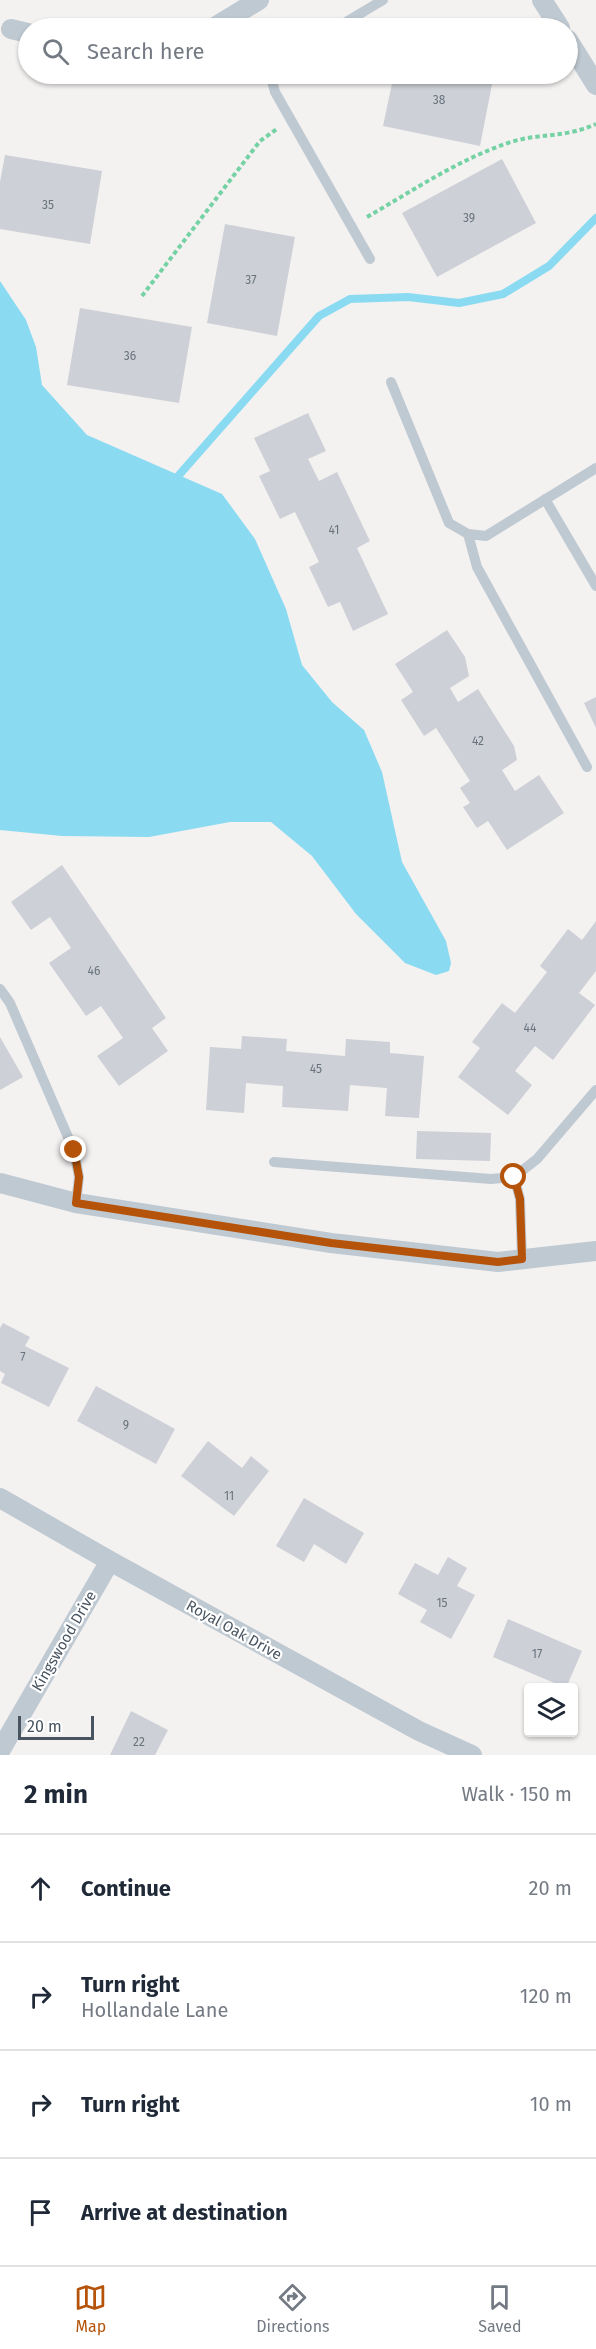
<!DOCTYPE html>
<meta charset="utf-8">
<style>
body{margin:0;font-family:"Fira Sans",sans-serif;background:#f6f6f7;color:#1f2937}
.controls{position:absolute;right:18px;bottom:18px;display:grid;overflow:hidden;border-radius:6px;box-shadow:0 2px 4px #0004}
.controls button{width:54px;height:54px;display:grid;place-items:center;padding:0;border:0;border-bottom:2px solid #e0e1e3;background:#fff;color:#1f2937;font:30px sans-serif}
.scale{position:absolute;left:18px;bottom:15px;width:76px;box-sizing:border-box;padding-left:6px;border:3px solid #485460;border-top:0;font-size:16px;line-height:21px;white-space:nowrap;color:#485460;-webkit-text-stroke:4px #fff;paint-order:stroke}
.stop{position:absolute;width:18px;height:18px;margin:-14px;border:4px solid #b45309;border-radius:50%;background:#fff}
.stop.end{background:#b45309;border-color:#fff;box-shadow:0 2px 6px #0008}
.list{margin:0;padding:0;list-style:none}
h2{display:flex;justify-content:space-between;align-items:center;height:78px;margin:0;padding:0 24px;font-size:26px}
h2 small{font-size:20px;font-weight:400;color:#747a83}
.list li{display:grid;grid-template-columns:39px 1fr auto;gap:18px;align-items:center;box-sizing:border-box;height:108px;padding:0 24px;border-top:2px solid #e0e1e3}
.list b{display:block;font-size:22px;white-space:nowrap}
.list p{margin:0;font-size:20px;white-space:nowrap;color:#747a83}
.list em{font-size:20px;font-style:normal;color:#747a83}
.icon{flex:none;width:33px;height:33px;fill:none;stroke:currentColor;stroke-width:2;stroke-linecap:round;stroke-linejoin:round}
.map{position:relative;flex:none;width:596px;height:1755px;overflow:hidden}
.search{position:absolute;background:#fff;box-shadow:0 2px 4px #0004;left:18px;right:18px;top:18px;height:66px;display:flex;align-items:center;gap:15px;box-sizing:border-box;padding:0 21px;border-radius:33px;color:#747a83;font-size:22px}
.sheet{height:510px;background:#fff}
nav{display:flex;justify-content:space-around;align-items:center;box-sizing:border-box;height:84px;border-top:2px solid #e0e1e3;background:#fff;font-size:16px;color:#747a83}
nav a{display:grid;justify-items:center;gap:3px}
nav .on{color:#b45309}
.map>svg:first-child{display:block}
.water{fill:#8adbf1}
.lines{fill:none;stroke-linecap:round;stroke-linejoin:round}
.stream{stroke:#8adbf1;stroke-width:8}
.building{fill:#cdd0d6}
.path{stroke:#75d2a4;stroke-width:4;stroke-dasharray:4.5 3;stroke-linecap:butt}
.service{stroke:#bfc9d1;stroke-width:10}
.minor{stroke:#bfc9d1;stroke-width:20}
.route{stroke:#b45309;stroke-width:8}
.labels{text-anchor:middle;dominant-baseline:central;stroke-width:4.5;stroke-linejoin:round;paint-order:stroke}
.number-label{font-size:12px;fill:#69737e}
.street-label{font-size:15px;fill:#485460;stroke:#fff}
</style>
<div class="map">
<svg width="596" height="1755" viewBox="0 0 596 1755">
<rect width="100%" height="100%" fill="#f4f1f1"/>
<path class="water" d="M0 281 26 320 36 347 42 385 87 435 222 494 255 539 286 609 302 665 332 702 364 730 382 772 402 862 446 941 451 963 449 971 436 975 405 963 356 914 312 856 271 822H230L149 837 62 836 0 830Z"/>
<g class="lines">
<path class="stream" d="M179 475 319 316 350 299 408 297 459 303 503 294 549 266 596 218"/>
</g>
<path class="building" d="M394 74H494L480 146 383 126Z
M5 155 102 171 90 244 0 229V182Z
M502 159 536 223 437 277 402 213Z
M225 224 295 237 277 336 207 323Z
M80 308 192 327 179 403 67 385Z
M308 413 326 451 308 459 319 481 337 472 370 541 357 548 388 614 353 631 340 602 328 607 309 567 319 562 295 512 280 519 259 476 270 471 254 438Z
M447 630 465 657 469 676 450 688 458 702 478 689 514 746 517 760 502 770 515 791 539 775 564 813 507 850 488 821 477 828 463 807 470 803 460 788 470 781 436 728 424 736 401 700 413 692 395 664Z
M596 697V728L584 703Z
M62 865 166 1018 152 1028 168 1051 119 1086 97 1056 123 1038 101 1006 86 1016 49 963 71 948 50 917 31 930 11 902Z
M596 921V971L579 993 595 1005 553 1060 535 1046 515 1071 532 1085 508 1115 458 1077 480 1048 472 1042 502 1003 515 1013 547 972 540 966 568 929 582 940Z
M242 1036 287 1039 286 1051 345 1056 346 1039 390 1042V1053L424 1056 419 1118 385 1116 387 1088 350 1085 348 1111 282 1107 283 1086 246 1083 244 1113 206 1110 210 1047 241 1049Z
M0 1037 23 1077 0 1090Z
M417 1131 491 1133 490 1161 416 1159Z
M3 1323 30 1337 25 1346 69 1368 49 1407 1 1383 5 1374 0 1371V1328Z
M96 1386 175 1429 156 1464 77 1421Z
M208 1441 242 1468 251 1456 269 1471 234 1516 181 1476Z
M304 1498 364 1533 346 1564 314 1544 304 1562 276 1546Z
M448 1557 467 1568 457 1586 475 1595 451 1639 420 1622 427 1610 398 1594 415 1563 438 1575Z
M508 1619 582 1651 566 1688 493 1657Z
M131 1711 168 1730 155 1755H110Z"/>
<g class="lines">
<path class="path" d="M367 217C414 190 459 159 511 142 540 133 565 138 596 124
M142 296 260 141 277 129"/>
<path class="service" d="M336 28 383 0
M274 74 272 81 275 92 370 259
M391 382 449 523 468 534 486 536 596 468
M545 499 596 586
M468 534 477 567 587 767
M0 989 10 1003 74 1151 79 1177 76 1203
M274 1162 491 1179 514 1177 537 1159 596 1090
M514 1177 520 1199 522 1259"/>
<path class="minor" d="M542 0 560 28
M213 28 259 0
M11 29 28 33
M568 40 596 85
M0 1183 76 1203 331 1243 498 1262 596 1251
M0 1498 110 1561 419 1731 472 1755
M0 1751 110 1561"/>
</g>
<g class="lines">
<path class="route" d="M74 1150 79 1177 76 1203 331 1243 498 1262 522 1259 520 1199 514 1177"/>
</g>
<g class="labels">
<g class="number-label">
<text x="439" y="100">38</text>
<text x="48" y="205">35</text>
<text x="469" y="218">39</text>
<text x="251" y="280">37</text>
<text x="130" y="356">36</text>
<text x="334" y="530">41</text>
<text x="478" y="741">42</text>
<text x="94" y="971">46</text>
<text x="530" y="1028">44</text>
<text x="316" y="1069">45</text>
<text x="23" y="1357">7</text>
<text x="126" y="1425">9</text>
<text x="229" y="1496">11</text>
<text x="442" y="1603">15</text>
<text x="537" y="1654">17</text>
<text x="139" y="1742">22</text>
</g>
<g class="street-label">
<text transform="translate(234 1630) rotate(29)">Royal Oak Drive</text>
<text transform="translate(64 1641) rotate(-60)">Kingswood Drive</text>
</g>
</g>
</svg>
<div class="controls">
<button><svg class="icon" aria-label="layers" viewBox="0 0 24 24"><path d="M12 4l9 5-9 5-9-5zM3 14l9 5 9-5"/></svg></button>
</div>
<div class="scale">20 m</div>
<div class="stop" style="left:514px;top:1177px"></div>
<div class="stop end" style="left:74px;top:1150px"></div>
<div class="search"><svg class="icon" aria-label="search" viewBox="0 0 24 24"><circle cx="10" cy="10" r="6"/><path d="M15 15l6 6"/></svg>Search here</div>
</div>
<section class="sheet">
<h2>2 min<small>Walk · 150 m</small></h2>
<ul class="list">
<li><svg class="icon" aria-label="ahead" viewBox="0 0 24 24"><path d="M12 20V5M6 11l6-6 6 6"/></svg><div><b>Continue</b></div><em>20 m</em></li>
<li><svg class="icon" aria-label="right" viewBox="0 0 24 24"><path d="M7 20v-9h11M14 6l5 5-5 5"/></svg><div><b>Turn right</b><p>Hollandale Lane</p></div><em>120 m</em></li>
<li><svg class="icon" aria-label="right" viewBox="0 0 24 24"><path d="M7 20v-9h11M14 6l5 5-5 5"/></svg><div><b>Turn right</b></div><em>10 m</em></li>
<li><svg class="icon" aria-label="arrive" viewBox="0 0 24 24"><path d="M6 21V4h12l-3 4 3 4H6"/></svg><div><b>Arrive at destination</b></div></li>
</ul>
</section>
<nav>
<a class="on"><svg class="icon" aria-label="map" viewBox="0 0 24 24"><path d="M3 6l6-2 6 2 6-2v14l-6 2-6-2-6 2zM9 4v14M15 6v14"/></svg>Map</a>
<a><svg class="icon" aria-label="directions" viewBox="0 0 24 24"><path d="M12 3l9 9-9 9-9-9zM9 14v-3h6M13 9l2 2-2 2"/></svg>Directions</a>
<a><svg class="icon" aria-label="saved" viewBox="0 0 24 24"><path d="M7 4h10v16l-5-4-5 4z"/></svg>Saved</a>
</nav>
